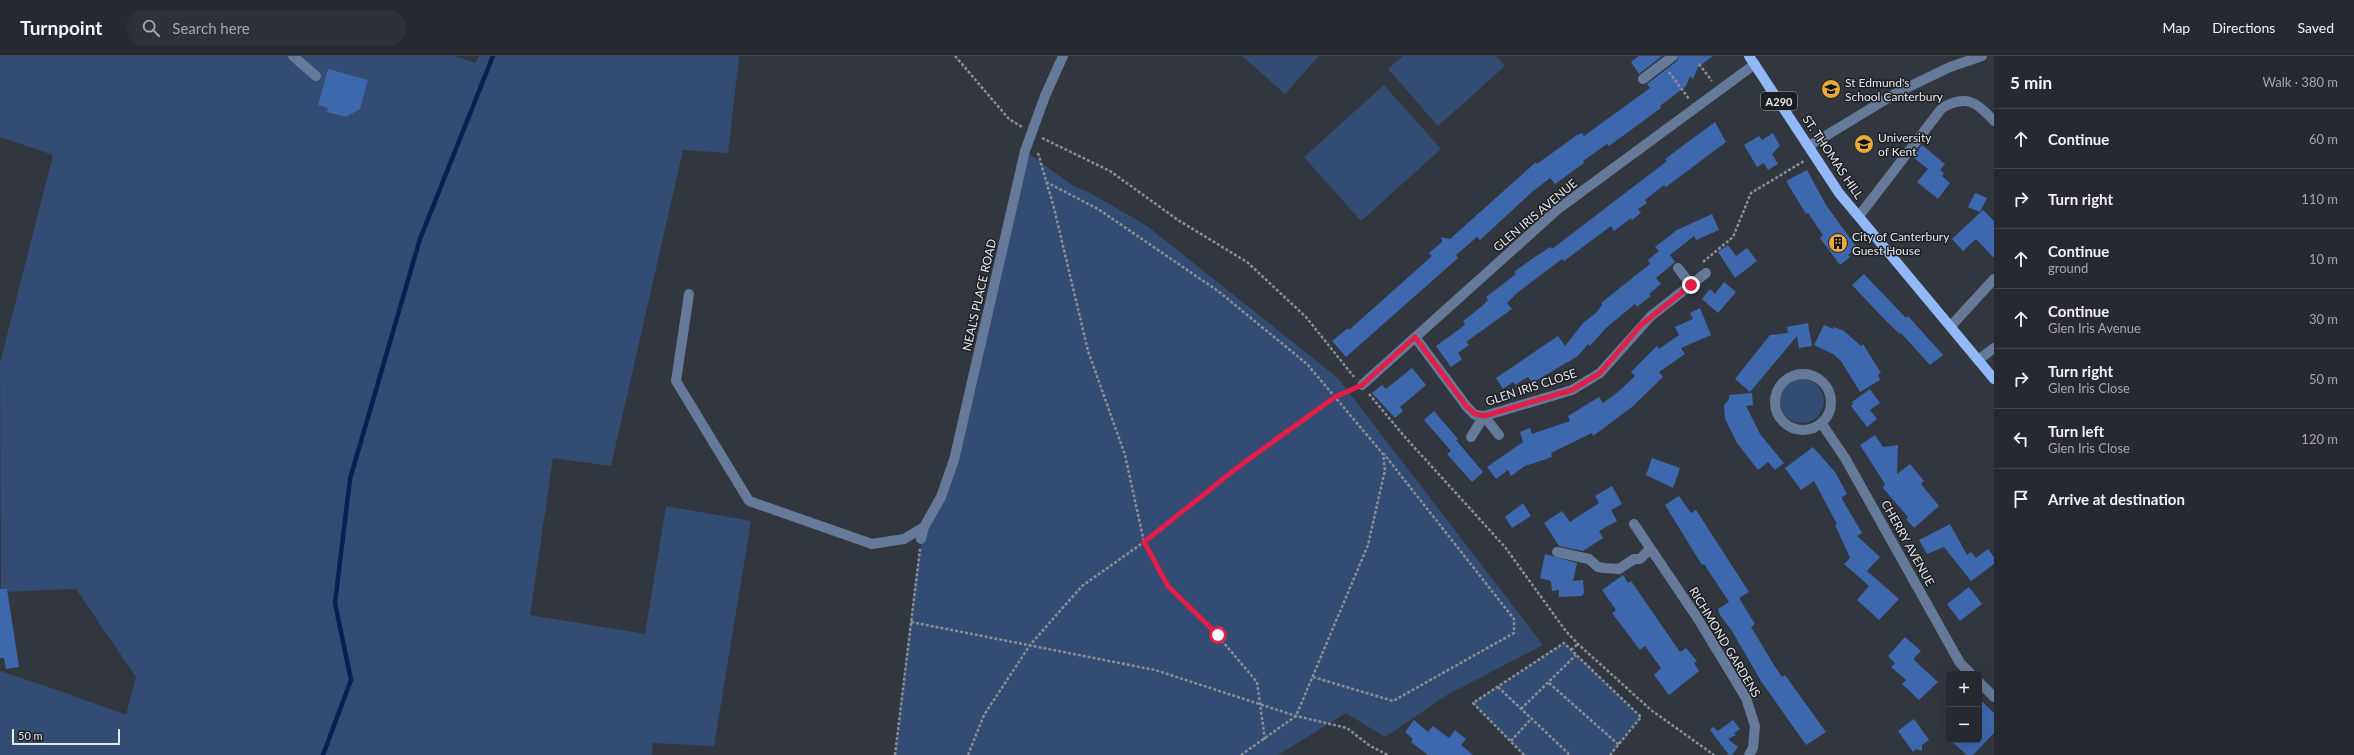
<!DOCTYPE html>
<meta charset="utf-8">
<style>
body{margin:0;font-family:Lato,sans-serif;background:#2e3137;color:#f1f3f6}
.controls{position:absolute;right:12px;bottom:12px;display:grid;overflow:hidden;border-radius:6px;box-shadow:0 4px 16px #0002}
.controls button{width:36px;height:36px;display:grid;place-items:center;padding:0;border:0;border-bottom:1px solid #42454b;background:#26292f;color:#f1f3f6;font:20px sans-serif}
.scale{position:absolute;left:12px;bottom:10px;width:108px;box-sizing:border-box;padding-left:4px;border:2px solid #e4e7ec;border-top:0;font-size:11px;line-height:14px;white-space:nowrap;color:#e4e7ec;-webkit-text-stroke:3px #1c1e22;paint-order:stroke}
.stop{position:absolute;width:12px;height:12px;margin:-9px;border:3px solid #e11d48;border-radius:50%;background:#fff}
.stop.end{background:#e11d48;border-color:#fff;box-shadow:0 1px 4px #0008}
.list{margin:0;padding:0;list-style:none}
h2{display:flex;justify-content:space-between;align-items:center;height:52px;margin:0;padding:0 16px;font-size:17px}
h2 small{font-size:13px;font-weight:400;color:#a4a6aa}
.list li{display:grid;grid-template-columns:26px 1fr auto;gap:12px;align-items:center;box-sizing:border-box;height:60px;padding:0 16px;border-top:1px solid #42454b}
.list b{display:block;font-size:15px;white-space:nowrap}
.list p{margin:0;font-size:13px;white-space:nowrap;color:#a4a6aa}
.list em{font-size:13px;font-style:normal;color:#a4a6aa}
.icon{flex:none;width:22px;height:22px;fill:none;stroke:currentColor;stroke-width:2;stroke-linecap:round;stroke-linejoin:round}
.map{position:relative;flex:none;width:1994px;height:699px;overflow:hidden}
header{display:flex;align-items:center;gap:24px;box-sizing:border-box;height:56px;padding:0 20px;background:#26292f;border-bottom:1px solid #42454b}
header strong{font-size:19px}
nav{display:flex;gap:22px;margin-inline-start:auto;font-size:14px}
.search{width:280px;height:36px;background:#2e3137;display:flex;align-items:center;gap:10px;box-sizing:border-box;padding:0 14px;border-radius:22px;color:#a4a6aa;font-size:15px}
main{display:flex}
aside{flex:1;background:#26292f}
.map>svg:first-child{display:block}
.green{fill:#334c73}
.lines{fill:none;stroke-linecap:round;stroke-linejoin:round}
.stream{stroke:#042353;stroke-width:4.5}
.building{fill:#3d68ad}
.path{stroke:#8a8e94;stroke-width:2.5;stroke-dasharray:3 2;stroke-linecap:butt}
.minor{stroke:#657998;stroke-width:10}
.major{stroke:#91b9f9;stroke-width:10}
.route{stroke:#e11d48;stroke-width:5}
.labels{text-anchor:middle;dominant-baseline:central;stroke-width:3;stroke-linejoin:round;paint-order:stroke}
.shield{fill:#1c1e22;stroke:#a8abaf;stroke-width:1}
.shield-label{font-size:11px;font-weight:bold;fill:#e4e7ec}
.poi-label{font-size:12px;fill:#e4e7ec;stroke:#1c1e22;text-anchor:start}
.street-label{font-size:12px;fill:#e4e7ec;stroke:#1c1e22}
</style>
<header>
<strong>Turnpoint</strong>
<div class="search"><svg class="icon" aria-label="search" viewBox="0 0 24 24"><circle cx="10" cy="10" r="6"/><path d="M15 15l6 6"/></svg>Search here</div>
<nav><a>Map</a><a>Directions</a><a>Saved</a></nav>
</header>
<main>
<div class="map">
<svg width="1994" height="699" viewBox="0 0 1994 699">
<rect width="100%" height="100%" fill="#32373f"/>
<path class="green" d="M0 0H455L475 7 479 0H739L728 97 683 94 611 410 553 402 530 559 645 578 666 450 751 465 714 690 653 687 652 699H0V615L66 637 126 659 136 621 76 533 1 536 0 307 53 99 0 81Z
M1242 0H1319L1285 38Z
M1403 0H1496L1505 10 1438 70 1388 13Z
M1384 29 1441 93 1361 165 1304 101Z
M1025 95 1072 129 1092 138 1147 170 1338 322 1543 589 1447 639 1385 681 1346 657 1278 699H895L915 525 924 471 941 441Z
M1780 345a22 22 0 1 1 44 0a22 22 0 1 1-44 0Z
M1564 587 1641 661 1610 699H1524L1473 647Z"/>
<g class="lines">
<path class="stream" d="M323 699 351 624 335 547 350 423 420 183 493 0"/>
</g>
<path class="building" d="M1639 0H1662L1639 18 1631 6Z
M1679 0H1713L1698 11 1693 23 1690 20 1686 30 1660 50 1661 52 1609 90 1607 88 1583 105 1584 107 1555 128 1550 122 1532 136 1480 184 1477 181 1456 199 1458 202 1346 301 1332 285 1348 272 1349 274 1432 200 1429 197 1442 186 1441 181 1450 183 1536 106 1537 108 1577 79 1582 77 1584 80 1650 32 1647 28 1677 5Z
M328 13 368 24 360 53 346 61 327 56 328 52 318 49Z
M1715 66 1726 86 1666 131 1664 129 1645 144 1647 147 1638 153 1641 157 1632 164 1631 162 1614 175 1611 170 1564 205 1562 203 1517 237 1507 247 1512 253 1466 286 1469 289 1458 297 1462 303 1451 311 1436 290 1465 269 1463 265 1481 251 1488 244 1486 241 1516 218 1514 216 1532 203 1550 191 1552 193 1667 105 1665 103Z
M1773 77 1780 90 1772 98 1778 108 1768 114 1764 107 1757 111 1744 89 1759 80 1762 84Z
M1922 89 1945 108 1940 114 1944 117 1942 120 1950 127 1938 143 1917 126 1928 113 1913 101Z
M1807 114 1826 149 1857 192 1848 199 1850 201 1840 209 1820 182 1823 179 1808 157 1806 158 1786 125Z
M1975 137 1987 142 1980 156 1968 151Z
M1983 154 1994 165V202L1976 183 1963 195 1952 183Z
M1712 158 1719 174 1696 184 1694 180 1670 199 1675 206 1656 222 1661 228 1649 238 1651 240 1637 251 1635 248 1606 272 1590 290 1588 288 1578 300 1532 327 1528 321 1515 329 1513 326 1503 333 1496 322 1558 280 1565 290 1583 267 1596 257 1602 249 1601 247 1650 208 1648 204 1659 195 1655 191 1677 174Z
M1728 189 1736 200 1747 192 1757 205 1735 222 1718 196Z
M1864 218 1906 262 1908 260 1943 299 1930 309 1901 277 1900 278 1887 266 1852 229Z
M1724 226 1736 236 1718 257 1702 243 1710 233 1715 238Z
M1700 252 1711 279 1681 292 1685 298 1659 316 1663 321 1632 351 1593 380 1592 377 1551 397 1552 401 1525 410 1511 420 1508 414 1496 423 1487 411 1523 386 1520 376 1530 372 1532 378 1570 365 1568 360 1599 341 1603 347 1618 336 1635 320 1631 316 1657 290 1659 293 1679 279 1675 271 1693 263 1690 257Z
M1808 267 1812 290 1799 292 1797 280 1750 336 1735 323 1770 279 1788 277 1787 271Z
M1824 269 1833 273 1834 271 1844 275 1861 290 1863 288 1881 317 1878 319 1880 324 1860 336 1841 305 1833 298 1814 289Z
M1412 312 1426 329 1400 351 1403 355 1395 362 1372 337 1382 329 1386 333Z
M1870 333 1880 347 1870 354 1877 363 1867 371 1851 350 1853 348 1852 346Z
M1752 337 1753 349 1746 350 1760 378 1784 407 1775 414 1768 406 1758 414 1737 387 1725 363 1724 349 1729 343V339Z
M1434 355 1458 383 1456 384 1483 416 1472 426 1447 398 1451 395 1424 364Z
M1875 379 1883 391 1898 389 1897 418 1910 408 1924 425 1921 428 1939 450 1914 472 1906 463 1908 461 1883 432 1885 428 1860 389Z
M1813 391 1835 416 1847 438 1842 441V443L1862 477 1857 480 1880 501 1867 515 1899 543 1879 564 1857 544 1869 530 1844 508 1850 502 1835 469 1837 468 1814 425 1801 434 1785 412Z
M1652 402 1680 412 1673 432 1646 419Z
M1612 430 1622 448 1611 454 1617 465 1599 475 1603 482 1583 495 1559 490 1544 467 1562 455 1570 466 1599 447 1595 440Z
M1679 440 1691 457 1696 454 1749 536 1739 542 1755 568 1751 571 1774 609 1782 621 1785 619 1826 676 1806 689 1761 625 1732 575 1720 559 1718 553 1729 546 1704 508 1702 509 1665 449Z
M1523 447 1531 460 1512 472 1505 461Z
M1950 468 1967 499 1971 496 1976 502 1988 493 1994 501V508L1971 525 1944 491 1927 498 1919 484Z
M1545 498 1577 507 1573 525 1583 524 1584 537 1582 540 1559 541V534L1552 535 1551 525 1540 522Z
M1623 519 1628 527 1631 525 1680 596 1686 592 1697 605 1694 607 1699 615 1669 639 1654 619 1661 612 1645 590 1640 594 1612 557 1616 554 1602 534Z
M1969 531 1982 548 1960 565 1947 548Z
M0 533H7L19 611 6 613 4 602H0Z
M1905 581 1921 595 1914 602 1915 605 1938 626 1919 644 1902 628 1906 624 1891 611 1895 607 1888 600Z
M1979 643 1994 657V677L1973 699H1967L1950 684H1979Z
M1914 663 1929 684 1922 689V695L1916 693 1913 696 1898 675Z
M1414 664 1428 676 1433 670 1449 682 1455 674 1466 683 1461 689 1473 699H1428L1411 686 1413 683 1405 676Z
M1733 664 1740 673 1734 677 1736 679 1728 683 1738 691 1732 699H1729L1710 674 1713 671 1718 675Z"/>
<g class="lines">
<path class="path" d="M955 0 1009 63 1022 71
M1699 8 1712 25
M1669 16 1689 43
M1042 82 1110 115 1178 164 1247 206 1306 261 1354 321
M1038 97 1054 152 1088 295 1125 399 1144 486 1168 530 1217 579 1257 626 1265 684
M1046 126 1098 153 1218 235 1307 308 1383 398 1385 414 1368 489 1296 660 1241 699
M1703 206 1733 181 1751 137 1804 105
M1369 338 1404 380 1505 491 1565 574 1578 588 1651 654 1714 699
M911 566 1155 614 1296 660 1347 672 1370 690 1388 699
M1571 594 1578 588
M1313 621 1393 645 1514 577V563L1384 398
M1549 627 1619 689
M1498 631 1570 699
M1521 653 1576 599
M1511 685 1531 663
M895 699 920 493
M968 699 984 659 1030 589 1082 530 1144 486 1242 408 1335 341 1352 334
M1524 699 1473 647 1564 587 1641 661 1610 699"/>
<path class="minor" d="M293 0 316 20
M1643 23 1673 0
M1809 90 1898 36 1950 11 1982 0
M1859 160 1942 52C1966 38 1977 46 1994 65
M1678 212 1691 229
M689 238 676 325 749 445 872 488 904 483 924 471
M1951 270 1994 223
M1415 281 1467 351 1475 359 1484 360 1572 334 1600 317 1651 260 1706 217
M1978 304 1994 292
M1775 346a28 28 0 1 1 56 0a28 28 0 1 1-56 0Z
M1362 329 1558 153 1755 8
M1822 368 1845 402 1960 607 1971 618
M1471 381 1484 360 1499 379
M1634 468 1698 563 1746 642 1755 670 1753 692 1749 699
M921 483 924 471 941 441 954 404 1025 95 1045 40 1063 0
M1557 496 1589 503 1598 511 1604 512 1619 513 1634 503H1640L1650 493
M1979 626 1994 641"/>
<path class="major" d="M1749 0 1839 137 1994 323"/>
</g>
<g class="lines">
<path class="route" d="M1218 579 1168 530 1144 486 1242 408 1335 341 1362 329 1415 281 1467 351 1475 358 1484 360 1572 334 1600 317 1641 269 1691 229"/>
</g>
<defs>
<g id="school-disc" transform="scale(1)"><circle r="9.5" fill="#e8ab37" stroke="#1c1e22"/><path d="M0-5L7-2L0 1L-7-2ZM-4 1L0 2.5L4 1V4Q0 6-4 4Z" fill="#111"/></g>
<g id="university-disc" transform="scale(1)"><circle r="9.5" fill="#e8ab37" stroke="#1c1e22"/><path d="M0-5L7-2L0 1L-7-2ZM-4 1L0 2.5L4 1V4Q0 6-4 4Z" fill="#111"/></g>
<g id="building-disc" transform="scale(1)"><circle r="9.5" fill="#e8ab37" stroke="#1c1e22"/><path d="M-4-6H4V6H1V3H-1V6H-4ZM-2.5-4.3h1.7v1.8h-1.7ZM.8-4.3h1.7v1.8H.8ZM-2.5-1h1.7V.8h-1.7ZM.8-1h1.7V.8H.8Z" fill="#111"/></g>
</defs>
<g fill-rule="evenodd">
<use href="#school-disc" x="1831" y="33"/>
<use href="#university-disc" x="1864" y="88"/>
<use href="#building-disc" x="1838" y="187"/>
</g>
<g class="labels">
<rect class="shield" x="1761" y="36" width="36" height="18" rx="3"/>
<g class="shield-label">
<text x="1779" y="45">A290</text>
</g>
<g class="poi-label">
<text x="1845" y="26">St Edmund's<tspan x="1845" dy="14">School Canterbury</tspan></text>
<text x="1878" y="81">University<tspan x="1878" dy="14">of Kent</tspan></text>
<text x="1852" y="180">City of Canterbury<tspan x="1852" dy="14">Guest House</tspan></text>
</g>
<g class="street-label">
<text transform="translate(1833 101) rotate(56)">ST. THOMAS HILL</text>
<text transform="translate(1535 159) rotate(-40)">GLEN IRIS AVENUE</text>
<text transform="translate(979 239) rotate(-77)">NEAL'S PLACE ROAD</text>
<text transform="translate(1531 331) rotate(-18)">GLEN IRIS CLOSE</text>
<text transform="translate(1908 487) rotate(61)">CHERRY AVENUE</text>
<text transform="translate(1725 586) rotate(59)">RICHMOND GARDENS</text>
</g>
</g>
</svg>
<div class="controls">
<button>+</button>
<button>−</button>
</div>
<div class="scale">50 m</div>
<div class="stop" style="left:1218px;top:579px"></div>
<div class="stop end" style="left:1691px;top:229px"></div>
</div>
<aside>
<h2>5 min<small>Walk · 380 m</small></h2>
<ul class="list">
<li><svg class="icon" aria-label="ahead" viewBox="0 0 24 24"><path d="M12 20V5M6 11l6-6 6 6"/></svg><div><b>Continue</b></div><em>60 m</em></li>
<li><svg class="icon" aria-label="right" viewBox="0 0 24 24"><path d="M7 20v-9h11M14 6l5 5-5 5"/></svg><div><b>Turn right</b></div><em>110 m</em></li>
<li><svg class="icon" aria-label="ahead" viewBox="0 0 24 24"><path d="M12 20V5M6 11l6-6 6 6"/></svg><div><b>Continue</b><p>ground</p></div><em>10 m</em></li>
<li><svg class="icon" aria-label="ahead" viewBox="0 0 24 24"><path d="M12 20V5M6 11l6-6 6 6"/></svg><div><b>Continue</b><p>Glen Iris Avenue</p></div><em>30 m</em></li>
<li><svg class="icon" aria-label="right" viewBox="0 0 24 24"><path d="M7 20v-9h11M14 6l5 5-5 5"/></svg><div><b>Turn right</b><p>Glen Iris Close</p></div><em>50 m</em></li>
<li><svg class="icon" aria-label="left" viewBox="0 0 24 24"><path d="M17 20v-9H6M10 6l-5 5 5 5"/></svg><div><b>Turn left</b><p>Glen Iris Close</p></div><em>120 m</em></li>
<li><svg class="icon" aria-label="arrive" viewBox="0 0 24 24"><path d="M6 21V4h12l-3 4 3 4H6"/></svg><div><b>Arrive at destination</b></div></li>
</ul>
</aside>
</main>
